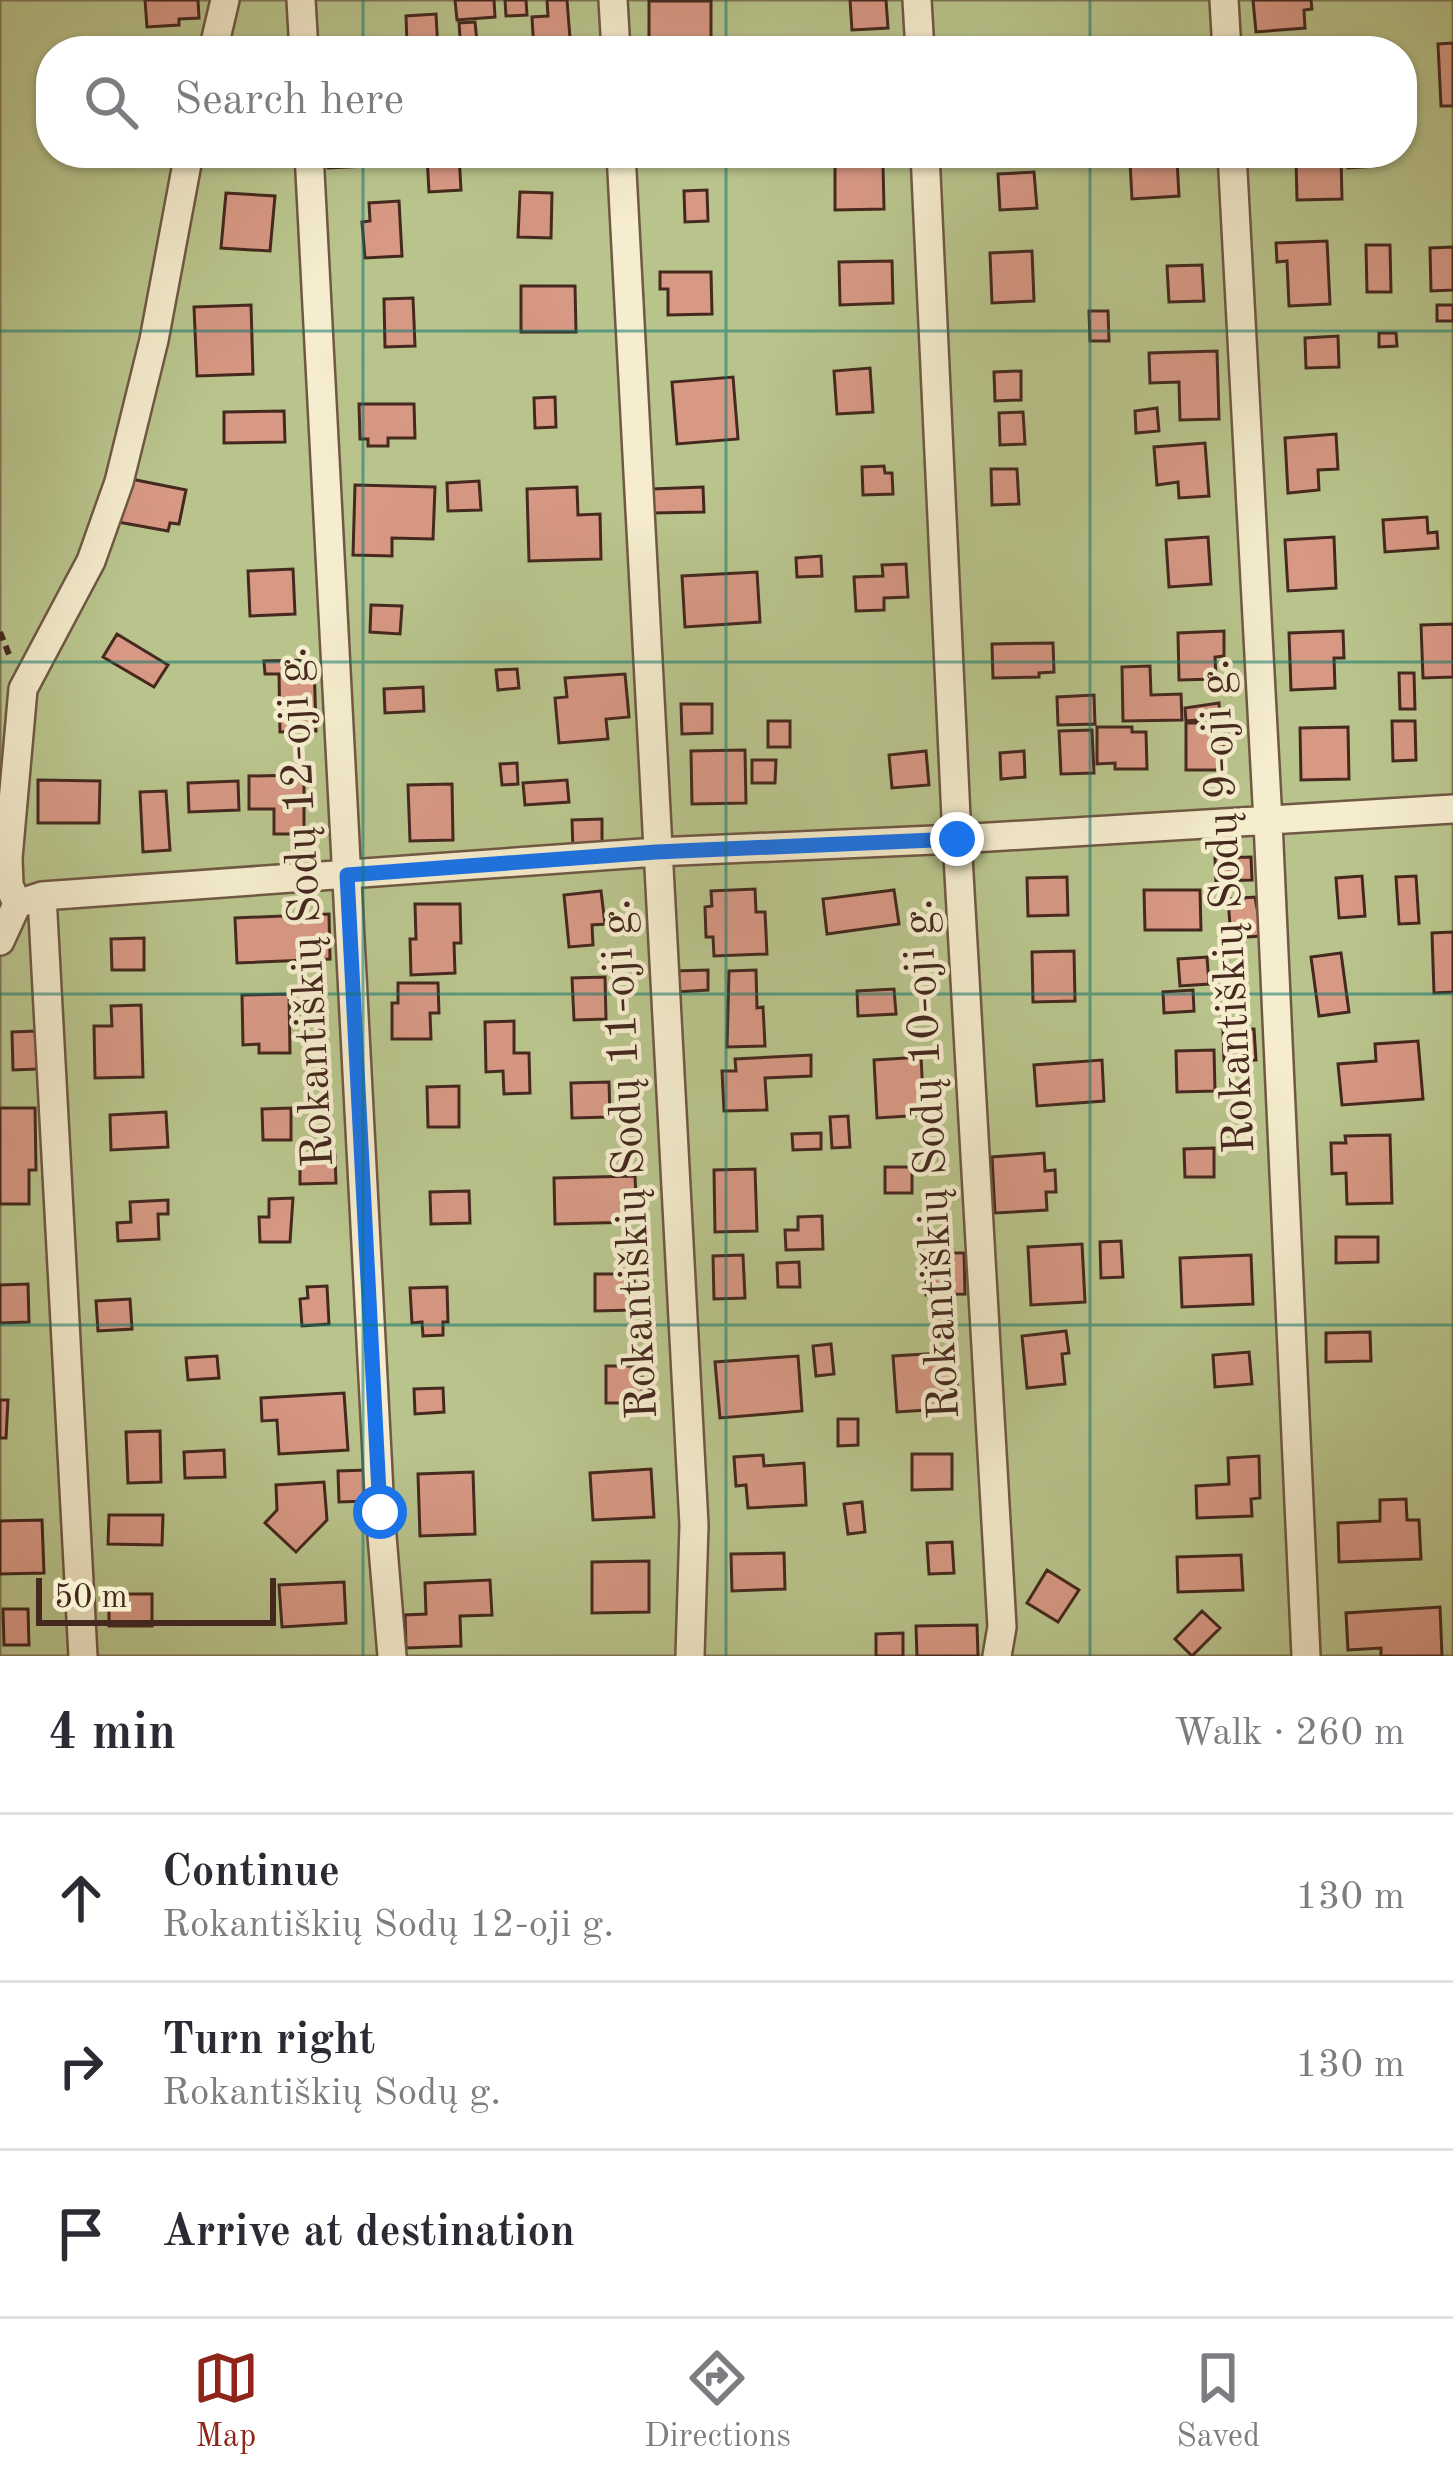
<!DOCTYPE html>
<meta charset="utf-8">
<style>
body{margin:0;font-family:"Old Standard TT",serif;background:#f7f7f7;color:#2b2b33}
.scale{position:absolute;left:36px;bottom:30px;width:240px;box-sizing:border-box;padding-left:12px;border:6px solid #45291e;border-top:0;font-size:33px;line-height:42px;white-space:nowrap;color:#45291e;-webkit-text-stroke:9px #f5edce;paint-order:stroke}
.stop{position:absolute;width:36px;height:36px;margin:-27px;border:9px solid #1a73e8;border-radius:50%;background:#fff}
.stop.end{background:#1a73e8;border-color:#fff;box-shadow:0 3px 12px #0008}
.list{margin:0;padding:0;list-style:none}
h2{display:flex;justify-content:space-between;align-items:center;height:156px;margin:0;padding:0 48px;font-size:51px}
h2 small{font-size:39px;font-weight:400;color:#7c7c81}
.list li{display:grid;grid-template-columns:78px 1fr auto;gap:36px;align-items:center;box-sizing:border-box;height:168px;padding:0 48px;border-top:3px solid #e1e1e2}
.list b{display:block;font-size:45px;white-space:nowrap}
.list p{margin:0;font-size:39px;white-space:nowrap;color:#7c7c81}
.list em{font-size:39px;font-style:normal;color:#7c7c81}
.icon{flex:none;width:66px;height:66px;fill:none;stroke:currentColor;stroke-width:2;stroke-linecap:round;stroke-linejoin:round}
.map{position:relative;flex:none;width:1453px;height:1656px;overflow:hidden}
.search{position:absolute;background:#fff;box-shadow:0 3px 9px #0004;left:36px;right:36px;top:36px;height:132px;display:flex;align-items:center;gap:30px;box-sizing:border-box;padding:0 42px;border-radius:48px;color:#7c7c81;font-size:45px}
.sheet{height:660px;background:#fff}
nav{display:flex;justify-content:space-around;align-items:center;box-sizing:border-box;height:168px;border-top:3px solid #e1e1e2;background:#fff;font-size:33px;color:#7c7c81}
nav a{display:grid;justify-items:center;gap:6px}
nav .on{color:#8f2418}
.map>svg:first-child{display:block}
.green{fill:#b9c48c;stroke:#7f7655;stroke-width:3;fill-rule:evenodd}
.building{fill:#d79884;stroke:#45291e;stroke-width:3}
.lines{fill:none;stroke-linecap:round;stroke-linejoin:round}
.street-casing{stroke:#705843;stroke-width:32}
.path{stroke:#45291e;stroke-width:6;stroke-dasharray:9 6;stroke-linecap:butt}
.street{stroke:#f5edce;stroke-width:27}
.route{stroke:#1a73e8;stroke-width:15}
.grid{fill:none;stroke:#0f766e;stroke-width:3;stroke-opacity:0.55}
.labels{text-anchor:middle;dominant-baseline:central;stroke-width:9;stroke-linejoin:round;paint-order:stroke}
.street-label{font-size:45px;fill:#45291e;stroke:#f5edce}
</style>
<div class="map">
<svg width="1453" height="1656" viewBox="0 0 1453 1656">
<rect width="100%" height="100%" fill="#f0e3b3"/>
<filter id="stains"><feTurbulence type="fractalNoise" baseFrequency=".00167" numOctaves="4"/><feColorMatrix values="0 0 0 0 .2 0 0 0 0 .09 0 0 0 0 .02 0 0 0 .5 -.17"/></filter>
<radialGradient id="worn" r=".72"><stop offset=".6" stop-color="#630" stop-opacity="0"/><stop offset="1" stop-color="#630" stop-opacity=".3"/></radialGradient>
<path class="green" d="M0 0H1453V1656H0ZM51 51H1402V153H51Z"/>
<path class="building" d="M145 0H198L199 18 179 19V25L147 27Z
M455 0H494L495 17 457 20Z
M505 0H526L527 15 506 16Z
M547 0H567L571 51H534L532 17 548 16Z
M850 0H886L888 28 852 30Z
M1253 0H1311L1312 9 1304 10 1305 28 1256 32Z
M649 1H711V51H649Z
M436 14 438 51H374V46L407 44 406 16Z
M475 22 478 51H461L459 23Z
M1453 43V106H1441L1438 44Z
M1373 46V51H1294V49Z
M327 153H405L406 164 328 168Z
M1347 153H1376L1377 166 1348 168Z
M459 154 461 190 429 192 427 156Z
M1341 158 1342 199 1297 200 1296 159Z
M1177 160 1179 196 1132 199 1130 162Z
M883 165 884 209 835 210V166Z
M1034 172 1037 208 1000 210 998 174Z
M707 190 708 221 685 222 684 191Z
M520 192 552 193 551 238 518 237Z
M226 193 275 196 270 251 221 248Z
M399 201 402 256 365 258 362 222 370 221 369 203Z
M1327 241 1330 304 1289 306 1287 261 1277 262 1276 243Z
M1366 245H1390L1391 292H1367Z
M1453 247V290L1431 291 1430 248Z
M1032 251 1034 301 992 303 990 253Z
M892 261 893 303 840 305 839 262Z
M1202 265 1204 301 1169 302 1167 266Z
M660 272H711L712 314 668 315V289H660Z
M521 286H575L576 332H521Z
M413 298 415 346 385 347 384 299Z
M251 305 253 374 197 376 194 307Z
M1437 305H1453V321H1437Z
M1089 311H1108L1109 341H1090Z
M1379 333H1396L1397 346 1379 347Z
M1338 336 1339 367 1306 368 1305 338Z
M1217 351 1219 419 1180 420 1179 382 1150 383 1149 353Z
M870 368 873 412 837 414 834 371Z
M1021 371V400L995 401 994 372Z
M733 377 738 439 677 444 672 382Z
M555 397 556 427 535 428 534 398Z
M359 404H414L415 438H388V446H368V439H360Z
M1157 408 1159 431 1136 433 1135 411Z
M284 411 285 442 224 443V412Z
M1023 412 1025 444 1000 445 999 413Z
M1336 434 1338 469 1318 470 1319 490 1288 493 1285 438Z
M1205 443 1209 496 1179 498 1178 482 1157 485 1154 447Z
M884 466 885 473H892L893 494 863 495 862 467Z
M991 469H1017L1019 504 992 505Z
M126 478 186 490 179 524 170 523 168 531 118 522Z
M479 481 481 510 448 511 447 483Z
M355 485 435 487 433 539 392 538V556L353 555Z
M577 487 578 515 600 514 601 559 529 561 527 489Z
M703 487 704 512 653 513 652 489Z
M1427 517 1428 533 1437 532 1438 548 1385 552 1383 520Z
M1208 537 1211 584 1169 587 1166 540Z
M1334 537 1336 588 1288 591 1285 540Z
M821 556 822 576 797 577 796 558Z
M906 564 908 597 884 598V610L856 611 854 577 883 576 882 565Z
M293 569 295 614 250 616 248 571Z
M757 572 760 622 685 627 682 576Z
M371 605 402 606 400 634 370 632Z
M1453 624V677L1423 678 1421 625Z
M1224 631V656L1215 657 1216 679 1179 680 1178 633Z
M1343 631 1344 658H1334L1335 688 1291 690 1289 633Z
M117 634 168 665 154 687 103 657Z
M1053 643 1054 672 1039 673V677L993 678 992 644Z
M314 660 316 731 280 732 279 674H265L264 661Z
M1150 666 1151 695 1181 694 1182 720 1123 721 1122 667Z
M517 669 519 688 498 690 496 670Z
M1399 673H1414L1415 709H1400Z
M625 674 629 717 606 719 608 739 559 743 555 698 567 697 565 678Z
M423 687 424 711 385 713 384 689Z
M1094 695 1095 724 1058 725 1057 697Z
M1219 703 1220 718 1186 721 1185 708Z
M681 704H712V733L682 734Z
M768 721H790V747H768Z
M1392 721H1415L1416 760 1393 761Z
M1186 723H1224V770H1186Z
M1097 727H1132V732H1146L1147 769H1115V763L1097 764Z
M1348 727 1349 779 1301 780 1300 728Z
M1092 730 1094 773 1061 774 1059 731Z
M745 750 746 803 692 804 691 751Z
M926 751 929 785 892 788 889 755Z
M1024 751 1025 777 1001 779 1000 753Z
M752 760H776L775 783H752Z
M517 763 518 784 502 785 500 764Z
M304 775V834H274V809H249V776Z
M38 780 100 781 99 823H38Z
M567 780 569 802 525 805 523 783Z
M238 781 239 810 189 812 188 783Z
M452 784 453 840 410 841 408 785Z
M166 791 170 850 143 852 140 792Z
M602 819V849L573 850 572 820Z
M1251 857 1252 880 1216 881 1215 858Z
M1362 876 1365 916 1339 918 1336 878Z
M1416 876 1419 923 1399 924 1396 877Z
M1067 877 1068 915 1028 916 1027 878Z
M755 889 756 912H765L767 954 714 956 713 937H706L705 907 712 906 711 891Z
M894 890 899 924 827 934 823 899Z
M1144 890H1200L1201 930H1145Z
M601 891 605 924 592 925 593 945 569 947 564 895Z
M1255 897 1262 936 1231 938 1228 899Z
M415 904H460L461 943H454L455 973 411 975 410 939H416Z
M329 914 330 959 237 963 235 918Z
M1453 932V992L1434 993 1432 933Z
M144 938V970H112L111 939Z
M1074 951 1075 1001 1033 1002 1032 952Z
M1341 953 1349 1012 1319 1016 1311 957Z
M1207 957 1209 984 1180 986 1178 959Z
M708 970V990L676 992 675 971Z
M756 970 757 1008 763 1007 765 1046 727 1047 729 971Z
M605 977 606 1019 574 1020 572 978Z
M398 983H438L439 1013H430L431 1039H392V1003H398Z
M894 989 896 1014 858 1016 857 991Z
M1193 990 1194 1011 1164 1013 1163 992Z
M289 994 290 1053H259V1044L243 1045 242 995Z
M141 1005 143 1077 95 1078 94 1026H112L111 1006Z
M514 1021V1053H529L530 1093 504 1094 503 1071 486 1072 485 1022Z
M1254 1029 1256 1060 1224 1061 1223 1030Z
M36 1031 37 1069 13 1070 12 1032Z
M1418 1041 1423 1099 1342 1105 1338 1064 1376 1061 1375 1044Z
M1214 1050 1215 1091 1177 1092 1176 1051Z
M811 1055V1076L765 1078 767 1110 724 1111 722 1071H736L735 1059Z
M921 1057 924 1115 877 1118 874 1060Z
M1102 1060 1104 1101 1037 1106 1034 1065Z
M609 1082 610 1117 572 1118 571 1083Z
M459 1086V1127H428L427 1087Z
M0 1108H35L36 1170H29V1204H0Z
M291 1108V1140H263L262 1109Z
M166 1112 168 1147 111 1150 110 1115Z
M848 1116 850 1147 832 1148 830 1117Z
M821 1133V1149L793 1150 792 1134Z
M1390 1135 1392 1203 1347 1204 1346 1173 1332 1174 1331 1143H1346L1345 1136Z
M1214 1148V1177H1185L1184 1149Z
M1044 1153 1045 1171 1055 1170 1056 1192H1046L1047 1210 995 1213 992 1157Z
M300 1155H335L336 1183 300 1184Z
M885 1167H912V1193H885Z
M755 1169 757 1231 715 1232 714 1170Z
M635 1176 637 1222 555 1224 554 1178Z
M469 1191 470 1223 431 1224 430 1192Z
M293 1198 290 1242H260L259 1217H269V1199Z
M168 1200V1214H158L159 1239 118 1241 117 1223 131 1222 130 1202Z
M822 1216 823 1249 786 1250 785 1230H798V1217Z
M1336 1237H1378V1262L1336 1263Z
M1121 1241 1123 1277 1101 1278 1100 1242Z
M1082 1244 1085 1302 1031 1305 1028 1247Z
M926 1253H964L965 1294 926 1295Z
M743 1255 745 1298 714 1299 713 1256Z
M1251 1255 1253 1304 1182 1307 1180 1258Z
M799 1262 800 1287H778L777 1263Z
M595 1274H634V1310L595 1311Z
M28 1284 29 1322 0 1323V1285Z
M327 1286 329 1324 302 1326 300 1299 308 1298 307 1287Z
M447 1287 448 1322H443V1335L423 1336 422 1322 412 1323 410 1288Z
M130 1299 132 1329 98 1331 96 1301Z
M1066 1331 1069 1353 1062 1354 1065 1384 1027 1388 1022 1336Z
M1370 1332 1371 1361 1326 1362V1333Z
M831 1344 834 1374 816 1376 813 1346Z
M1249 1352 1252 1384 1215 1387 1213 1355Z
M942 1353 943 1370H956L959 1408 897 1412 893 1356Z
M217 1356 219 1378 188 1380 186 1358Z
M798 1356 802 1411 720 1418 715 1362Z
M606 1366H642V1403H606Z
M443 1388 444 1412 415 1414 414 1389Z
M344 1393 348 1450 279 1454 277 1420 262 1421 261 1398Z
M0 1400H8L6 1438H0Z
M838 1419H858V1445L838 1446Z
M160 1431 161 1482 128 1483 126 1432Z
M224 1450 225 1477 185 1478 184 1452Z
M912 1454H952V1489L912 1490Z
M763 1455 764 1466 804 1463 806 1505 748 1508 746 1485 736 1486 734 1457Z
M1259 1456 1260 1498 1251 1499 1252 1516 1197 1518 1196 1486 1229 1484 1228 1458Z
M651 1469 654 1517 593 1520 590 1473Z
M368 1470 369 1501 339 1502 338 1471Z
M473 1472 475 1534 420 1536 418 1474Z
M324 1482 327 1520 296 1552 265 1523 277 1510 276 1485Z
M1406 1499 1407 1520H1419L1421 1559 1339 1562 1338 1523 1380 1521V1500Z
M862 1502 865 1532 848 1534 844 1504Z
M109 1515H163L162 1545 108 1544Z
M42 1520 44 1573 0 1574V1521Z
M952 1542 954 1573 929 1574 927 1543Z
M784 1553 785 1589 732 1591 731 1554Z
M1241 1555 1243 1590 1178 1592 1177 1557Z
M649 1561V1612L592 1613V1562Z
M1047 1570 1079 1590 1058 1622 1027 1603Z
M490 1580 492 1615 460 1616 461 1646 406 1648 405 1615 426 1614 425 1583Z
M344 1582 346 1623 282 1627 279 1585Z
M109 1594H152V1626H109Z
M1440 1607 1442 1656H1381V1648L1348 1650 1346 1613Z
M3 1609H28L29 1645H4Z
M1202 1611 1220 1628 1192 1656 1175 1639Z
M977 1625 978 1656H917L916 1626Z
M903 1633V1656H876V1634Z"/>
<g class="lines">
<g class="street-casing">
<path id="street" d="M301 0 304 51
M613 0 616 51
M917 0 920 51
M1224 0 1227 51
M213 51 225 0
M309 153 380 1512 392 1656
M621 153 694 1525 690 1656
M925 153 957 839 1002 1627 997 1656
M1232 153 1268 822 1306 1656
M42 896 83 1656
M17 904 9 885 8 858 23 689 91 561 119 482 154 340 189 153
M0 941 17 904 42 896 656 852 957 839 1453 809"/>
</g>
<path class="path" d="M0 632 10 657"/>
<use href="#street" class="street"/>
</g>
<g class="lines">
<path class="route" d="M380 1512 347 875 656 852 957 839"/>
</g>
<path class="grid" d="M363 0V51M726 0V51M1090 0V51M363 153V1656M726 153V1656M1090 153V1656M0 331H1453M0 662H1453M0 994H1453M0 1325H1453"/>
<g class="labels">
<g class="street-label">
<text transform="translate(1229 906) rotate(-93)">Rokantiškių Sodų 9-oji g.</text>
<text transform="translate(307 907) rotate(-93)">Rokantiškių Sodų 12-oji g.</text>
<text transform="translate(631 1159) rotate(-93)">Rokantiškių Sodų 11-oji g.</text>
<text transform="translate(933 1159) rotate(-93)">Rokantiškių Sodų 10-oji g.</text>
</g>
</g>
<rect width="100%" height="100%" filter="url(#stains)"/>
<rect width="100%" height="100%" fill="url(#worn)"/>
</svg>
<div class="scale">50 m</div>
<div class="stop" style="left:380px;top:1512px"></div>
<div class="stop end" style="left:957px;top:839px"></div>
<div class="search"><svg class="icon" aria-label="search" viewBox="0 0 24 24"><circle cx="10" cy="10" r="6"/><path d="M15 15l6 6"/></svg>Search here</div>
</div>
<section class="sheet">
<h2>4 min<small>Walk · 260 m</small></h2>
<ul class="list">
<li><svg class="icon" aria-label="ahead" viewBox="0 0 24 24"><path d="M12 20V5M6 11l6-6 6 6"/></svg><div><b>Continue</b><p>Rokantiškių Sodų 12-oji g.</p></div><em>130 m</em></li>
<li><svg class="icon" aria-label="right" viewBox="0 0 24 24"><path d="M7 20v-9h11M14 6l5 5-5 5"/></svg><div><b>Turn right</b><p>Rokantiškių Sodų g.</p></div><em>130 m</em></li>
<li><svg class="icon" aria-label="arrive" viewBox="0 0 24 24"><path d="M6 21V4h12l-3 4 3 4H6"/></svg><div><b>Arrive at destination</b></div></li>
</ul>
</section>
<nav>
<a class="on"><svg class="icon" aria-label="map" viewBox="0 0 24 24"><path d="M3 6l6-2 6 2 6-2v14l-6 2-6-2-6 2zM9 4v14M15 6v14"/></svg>Map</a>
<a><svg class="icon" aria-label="directions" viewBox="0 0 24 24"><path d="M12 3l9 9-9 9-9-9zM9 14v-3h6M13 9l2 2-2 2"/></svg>Directions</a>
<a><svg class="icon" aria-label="saved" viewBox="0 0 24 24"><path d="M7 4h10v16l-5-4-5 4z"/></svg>Saved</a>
</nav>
